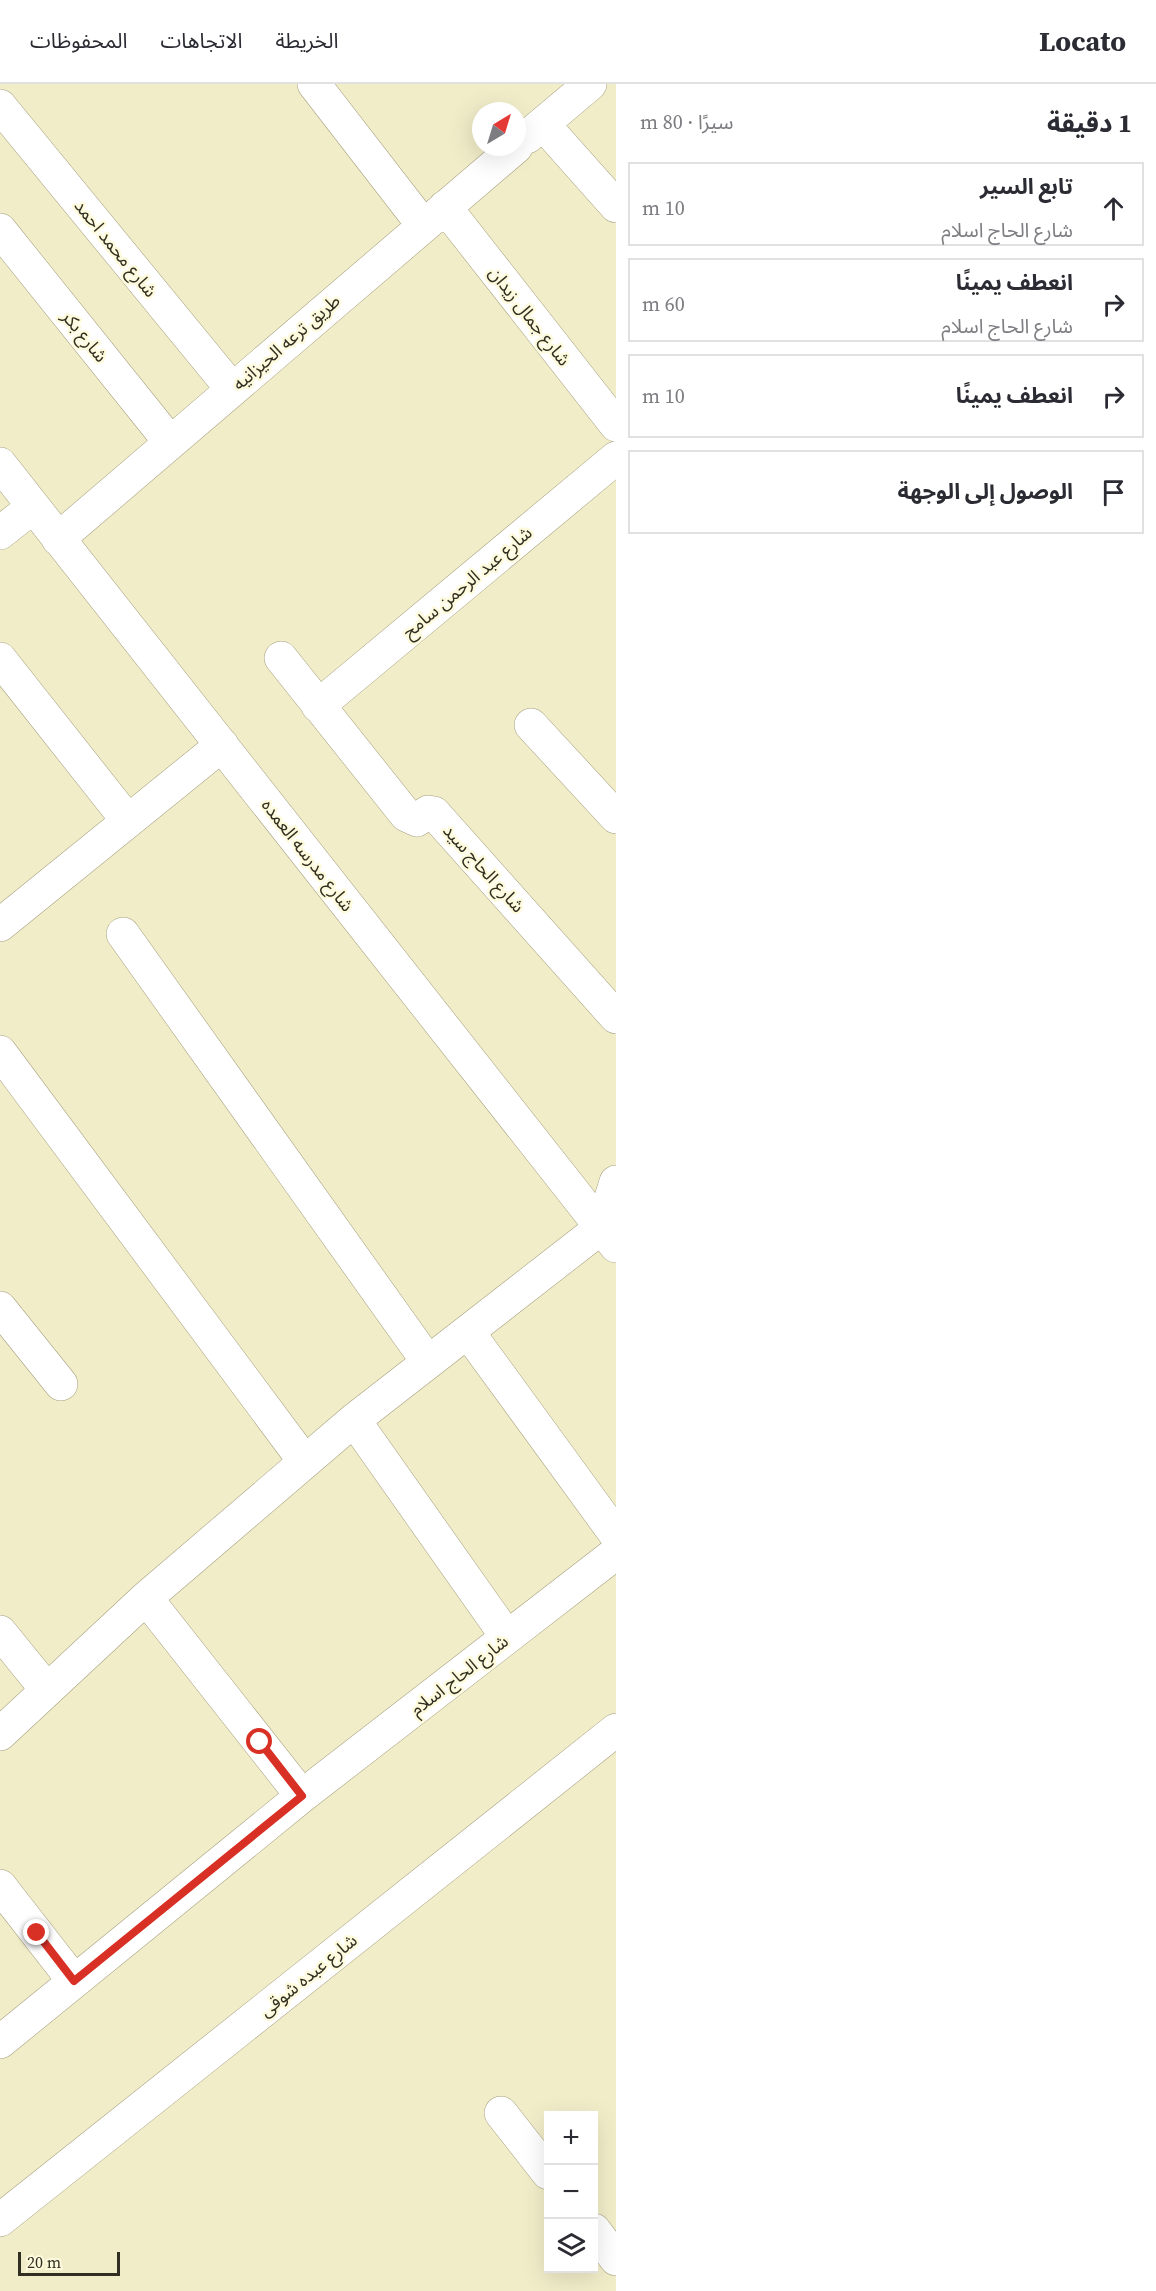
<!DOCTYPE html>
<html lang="ar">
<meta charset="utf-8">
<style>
body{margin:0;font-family:"Source Serif 4","Noto Sans Arabic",serif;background:#f7f7f7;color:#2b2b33;direction:rtl}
.controls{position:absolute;right:18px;bottom:18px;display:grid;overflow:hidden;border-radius:0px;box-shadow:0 6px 24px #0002}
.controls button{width:54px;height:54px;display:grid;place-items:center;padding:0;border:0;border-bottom:2px solid #e1e1e2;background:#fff;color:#2b2b33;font:30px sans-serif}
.compass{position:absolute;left:472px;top:18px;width:54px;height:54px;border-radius:50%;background:#fff;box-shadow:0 6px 24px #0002;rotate:38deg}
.scale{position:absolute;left:18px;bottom:15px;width:102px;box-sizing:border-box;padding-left:6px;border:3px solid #312f21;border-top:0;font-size:16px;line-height:21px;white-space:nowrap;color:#312f21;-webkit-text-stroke:4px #fefadd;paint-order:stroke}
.stop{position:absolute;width:18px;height:18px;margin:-14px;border:4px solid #d93025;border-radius:50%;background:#fff}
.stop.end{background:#d93025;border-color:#fff;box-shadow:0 2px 6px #0008}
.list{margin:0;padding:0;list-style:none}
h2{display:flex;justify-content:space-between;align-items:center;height:78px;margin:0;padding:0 24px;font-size:26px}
h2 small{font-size:20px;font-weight:400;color:#7c7c81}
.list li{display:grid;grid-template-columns:39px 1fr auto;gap:18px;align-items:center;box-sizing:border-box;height:84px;margin:0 12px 12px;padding:0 12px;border:2px solid #e1e1e2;border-radius:0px}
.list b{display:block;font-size:22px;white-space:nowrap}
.list p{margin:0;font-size:20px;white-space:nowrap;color:#7c7c81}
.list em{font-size:20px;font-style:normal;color:#7c7c81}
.icon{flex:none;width:33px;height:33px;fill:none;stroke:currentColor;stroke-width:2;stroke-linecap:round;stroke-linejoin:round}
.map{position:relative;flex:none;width:616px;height:2207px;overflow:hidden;direction:ltr}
header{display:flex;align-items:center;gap:36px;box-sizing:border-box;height:84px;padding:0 30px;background:#fff;border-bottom:2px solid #e1e1e2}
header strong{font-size:28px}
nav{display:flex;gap:33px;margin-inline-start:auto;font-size:21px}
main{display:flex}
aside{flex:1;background:#fff}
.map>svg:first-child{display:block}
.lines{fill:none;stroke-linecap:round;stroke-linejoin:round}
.street-casing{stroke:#a59f7e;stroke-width:34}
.street{stroke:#fff;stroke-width:33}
.route{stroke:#d93025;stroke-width:8}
.labels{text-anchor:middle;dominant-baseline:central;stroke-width:5;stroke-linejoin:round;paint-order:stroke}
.street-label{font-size:18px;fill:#312f21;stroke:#fefadd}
</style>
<header>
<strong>Locato</strong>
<nav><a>الخريطة</a><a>الاتجاهات</a><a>المحفوظات</a></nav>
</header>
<main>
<aside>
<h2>1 دقيقة<small>سيرًا · 80 m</small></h2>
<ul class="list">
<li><svg class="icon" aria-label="ahead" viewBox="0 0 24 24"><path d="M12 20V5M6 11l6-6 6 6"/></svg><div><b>تابع السير</b><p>شارع الحاج اسلام</p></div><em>10 m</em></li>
<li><svg class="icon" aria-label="right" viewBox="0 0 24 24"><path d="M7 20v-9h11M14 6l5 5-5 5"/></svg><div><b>انعطف يمينًا</b><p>شارع الحاج اسلام</p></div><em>60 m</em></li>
<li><svg class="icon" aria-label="right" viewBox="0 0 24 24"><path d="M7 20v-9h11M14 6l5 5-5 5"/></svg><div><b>انعطف يمينًا</b></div><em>10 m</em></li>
<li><svg class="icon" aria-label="arrive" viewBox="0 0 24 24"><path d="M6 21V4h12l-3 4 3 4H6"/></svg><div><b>الوصول إلى الوجهة</b></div></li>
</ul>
</aside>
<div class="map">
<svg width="616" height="2207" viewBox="0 0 616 2207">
<rect width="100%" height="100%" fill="#f2edc9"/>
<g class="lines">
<g class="street-casing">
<path id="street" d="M314 0 423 141
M0 22 232 305
M543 40 616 122
M527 53 590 0
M445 123 616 341
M0 146 170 358
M0 380 616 1162
M0 449 33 423
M58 455 516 63
M281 574 406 731 417 736 428 728 434 729 616 933
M0 575 128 737
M318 622 616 374
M531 641 616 733
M0 841 222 661
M123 850 428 1278
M0 968 305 1378
M0 1224 61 1300
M468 1248 616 1451
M354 1336 507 1553
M146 1514 302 1712
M0 1548 47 1606
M0 1650 146 1514 354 1336 602 1143 616 1098
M0 1802 74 1897
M0 1958 302 1712 616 1469
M501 2029 548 2089
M0 2136 616 1646
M594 2146 616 2175"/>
</g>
<use href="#street" class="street"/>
</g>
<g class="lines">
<path class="route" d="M37 1849 74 1897 302 1712 260 1658"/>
</g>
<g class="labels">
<g class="street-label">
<text transform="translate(116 164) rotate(51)">شارع محمد احمد</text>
<text transform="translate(530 232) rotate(52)">شارع جمال زيدان</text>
<text transform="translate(85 252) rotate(51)">شارع بكر</text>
<text transform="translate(286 258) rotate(-41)">طريق ترعه الحيزانيه</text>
<text transform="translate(467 498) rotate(-40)">شارع عبد الرحمن سامح</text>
<text transform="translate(308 771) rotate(52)">شارع مدرسه العمده</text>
<text transform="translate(484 784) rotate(48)">شارع الحاج سيد</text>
<text transform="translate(459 1591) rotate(-38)">شارع الحاج اسلام</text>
<text transform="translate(308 1891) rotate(-39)">شارع عبده شوقى</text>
</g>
</g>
</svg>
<div class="controls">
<button>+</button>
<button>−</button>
<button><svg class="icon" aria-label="layers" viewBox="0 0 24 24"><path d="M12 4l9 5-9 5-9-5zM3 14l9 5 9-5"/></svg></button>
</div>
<svg class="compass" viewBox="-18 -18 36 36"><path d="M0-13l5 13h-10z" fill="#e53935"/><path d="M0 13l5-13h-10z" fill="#7c7c81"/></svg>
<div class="scale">20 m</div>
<div class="stop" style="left:260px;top:1658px"></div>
<div class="stop end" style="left:37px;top:1849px"></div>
</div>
</main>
